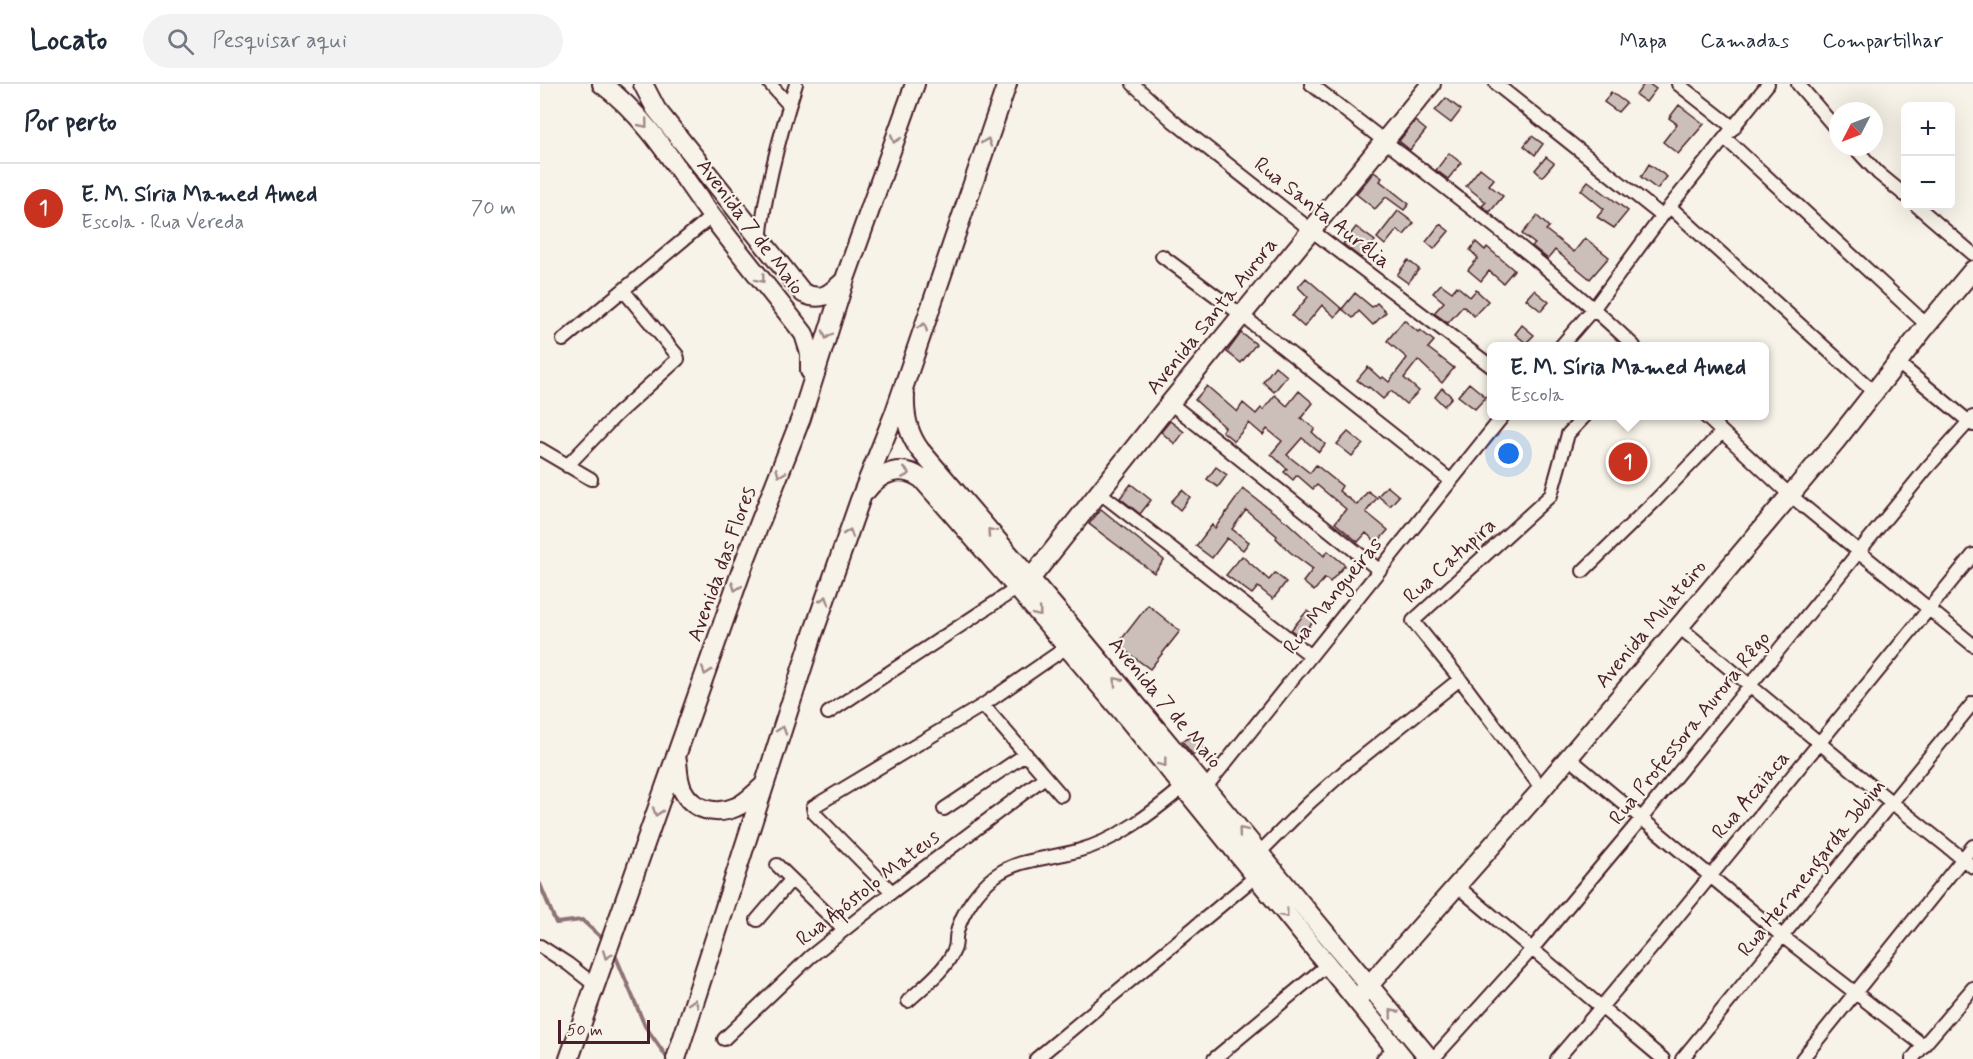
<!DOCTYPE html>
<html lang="pt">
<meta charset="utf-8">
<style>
body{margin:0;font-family:Mynerve,sans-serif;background:#f2f2f3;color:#1f2937}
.controls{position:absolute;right:18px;top:18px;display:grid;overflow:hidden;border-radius:9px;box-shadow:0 6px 24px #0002}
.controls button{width:54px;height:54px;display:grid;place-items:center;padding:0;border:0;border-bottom:2px solid #e0e1e3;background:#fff;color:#1f2937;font:30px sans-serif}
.compass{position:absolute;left:1289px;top:18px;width:54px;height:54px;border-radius:50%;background:#fff;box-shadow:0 6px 24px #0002;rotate:228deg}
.scale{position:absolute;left:18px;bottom:15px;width:92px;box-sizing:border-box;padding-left:6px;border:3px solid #4a1f2b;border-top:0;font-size:16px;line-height:21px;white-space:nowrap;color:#4a1f2b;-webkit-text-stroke:4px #f7f3e8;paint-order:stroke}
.you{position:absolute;left:969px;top:370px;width:21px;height:21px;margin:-15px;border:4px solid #fff;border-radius:50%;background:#1a73e8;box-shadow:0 0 0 9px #1a73e833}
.badge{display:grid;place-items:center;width:39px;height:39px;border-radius:50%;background:#c8321e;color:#fff;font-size:20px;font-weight:700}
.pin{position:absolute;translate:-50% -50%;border:3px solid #fff;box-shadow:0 2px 6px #0006}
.popup{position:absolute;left:947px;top:258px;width:282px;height:78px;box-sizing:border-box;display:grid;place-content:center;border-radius:9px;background:#fff;filter:drop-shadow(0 2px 4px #0005);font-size:20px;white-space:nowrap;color:#747a83}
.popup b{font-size:22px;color:#1f2937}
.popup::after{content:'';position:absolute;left:50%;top:100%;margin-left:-12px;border:12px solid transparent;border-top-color:#fff}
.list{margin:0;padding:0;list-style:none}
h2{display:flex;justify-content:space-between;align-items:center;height:78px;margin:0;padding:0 24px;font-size:26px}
h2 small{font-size:20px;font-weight:400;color:#747a83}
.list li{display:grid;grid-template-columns:39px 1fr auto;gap:18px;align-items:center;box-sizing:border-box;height:90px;padding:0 24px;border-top:2px solid #e0e1e3}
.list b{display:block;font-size:22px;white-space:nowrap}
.list p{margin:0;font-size:20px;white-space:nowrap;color:#747a83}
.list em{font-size:20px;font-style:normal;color:#747a83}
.icon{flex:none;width:33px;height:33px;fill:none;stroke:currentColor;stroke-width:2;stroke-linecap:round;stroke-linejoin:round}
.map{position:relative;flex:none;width:1433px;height:975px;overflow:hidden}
header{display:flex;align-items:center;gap:36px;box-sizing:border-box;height:84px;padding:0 30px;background:#fff;border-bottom:2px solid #e0e1e3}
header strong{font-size:28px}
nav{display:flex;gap:33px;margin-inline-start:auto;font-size:21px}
.search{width:420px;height:54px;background:#f2f2f3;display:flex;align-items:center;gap:15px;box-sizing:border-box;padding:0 21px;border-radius:33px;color:#747a83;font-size:22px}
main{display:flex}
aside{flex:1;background:#fff}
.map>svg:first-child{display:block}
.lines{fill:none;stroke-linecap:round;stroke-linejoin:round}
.stream{stroke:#8e7275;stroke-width:4}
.building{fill:#ccbfb9;stroke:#4a1f2b;stroke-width:1.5}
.street-casing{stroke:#4a1f2b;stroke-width:16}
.secondary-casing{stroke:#4a1f2b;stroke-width:22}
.street{stroke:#f7f3e8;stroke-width:12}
.secondary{stroke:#f7f3e8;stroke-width:18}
.oneway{stroke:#a0898a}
.labels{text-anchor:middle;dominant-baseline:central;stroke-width:4.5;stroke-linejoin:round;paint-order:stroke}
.street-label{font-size:21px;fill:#4a1f2b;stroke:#f7f3e8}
</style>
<header>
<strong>Locato</strong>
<div class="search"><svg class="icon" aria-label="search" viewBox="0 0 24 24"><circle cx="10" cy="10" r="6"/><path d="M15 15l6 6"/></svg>Pesquisar aqui</div>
<nav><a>Mapa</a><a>Camadas</a><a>Compartilhar</a></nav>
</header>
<main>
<aside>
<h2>Por perto<small></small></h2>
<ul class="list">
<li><span class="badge">1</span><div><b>E. M. Síria Mamed Amed</b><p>Escola · Rua Vereda</p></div><em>70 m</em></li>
</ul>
</aside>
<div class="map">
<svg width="1433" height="975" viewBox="0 0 1433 975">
<rect width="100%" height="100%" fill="#f7f3e8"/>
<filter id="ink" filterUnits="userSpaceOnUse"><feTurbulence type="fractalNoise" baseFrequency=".0167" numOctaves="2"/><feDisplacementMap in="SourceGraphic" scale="12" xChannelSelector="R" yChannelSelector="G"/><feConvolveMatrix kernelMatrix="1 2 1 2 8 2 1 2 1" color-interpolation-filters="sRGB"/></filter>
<g filter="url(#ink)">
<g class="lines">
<path class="stream" d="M0 800 16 839 42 836 64 856
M73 866 105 942 128 975"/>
</g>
<path class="building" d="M1104 0H1109L1116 5 1106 18 1096 11Z
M1071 8 1086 19 1078 28 1064 18Z
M906 14 921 26 911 39 895 27Z
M1139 21 1164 40 1138 70 1123 58 1137 40 1129 34Z
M875 37 886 46 870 66 859 57Z
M992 52 1003 60 995 71 984 62Z
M909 69 921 79 908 95 896 86Z
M1006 73 1014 79 1002 93 995 86Z
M1109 80 1127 93 1117 105 1101 93Z
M940 84 954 95 949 101 963 112 950 128 942 122 946 118 926 102Z
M834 88 842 94 840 97 869 120 864 126 846 113 835 125 816 110Z
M1048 97 1088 127 1074 144 1057 133 1064 125 1041 106Z
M858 127 874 139 864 151 857 146 845 161 837 154Z
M997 132 1009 143 1006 146 1034 168 1045 154 1069 173 1050 195 1015 166 1008 175 992 162 995 160 982 150Z
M900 140 909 147 894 165 886 158Z
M816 143 835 157 821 174 803 160Z
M936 158 945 166 947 163 974 186 963 199 949 187 941 197 928 186 938 174 930 166Z
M868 176 879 185 868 199 857 191Z
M766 194 802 225 795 233 782 221 764 243 752 232 768 213 758 203Z
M901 200 912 208 917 202 930 213 936 206 948 217 934 232 923 222 908 239 894 229 904 218 893 209Z
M994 206 1009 218 1001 227 986 215Z
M815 209 832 223 837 219 846 228 833 241 819 227 813 234 802 225Z
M864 236 878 248 880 246 894 257 888 264 914 284 902 299 878 276 864 294 879 307 866 320 851 307 843 315 829 303 828 304 817 296 828 283 841 295 843 293 849 298 867 274 847 257Z
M982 241 994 251 986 259 975 250Z
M701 249 716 260 701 279 687 268Z
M735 282 747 292 734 308 723 298Z
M929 299 946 313 935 325 918 312Z
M667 302 697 328 703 319 716 330 721 324 723 326 735 311 747 322 759 307 773 319 761 334 775 345 772 348 785 360 779 368 762 354 747 371 770 389 776 381 802 402 799 407 817 421 828 407 837 414 826 428 848 446 837 459 826 449 818 458 795 439 806 425 777 401 773 405 757 391 753 396 744 388 747 385 731 370 742 357 727 345 723 351 709 339 694 357 682 347 685 343 655 316Z
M902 304 912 313 904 322 895 313Z
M630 337 644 348 635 360 621 348Z
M808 348 823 360 812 372 797 360Z
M676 383 687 391 678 403 667 395Z
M591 400 611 416 600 430 580 414Z
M847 402 859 412 850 422 838 412Z
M703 405 748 439 784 472 788 467 805 481 790 498 785 494 774 507 763 498 773 485 750 468 736 454 737 452 706 426 692 445 709 458 703 466 687 454 672 474 656 462 672 441 675 444Z
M642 406 650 413 640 426 631 418Z
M561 425 624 476 614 489 549 440Z
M702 472 729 496 735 489 746 498 733 515 718 503 712 510 686 491Z
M608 521 640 547 610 585 577 561Z
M767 527 776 534 760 553 751 546Z
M656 650 664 665 653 671 642 657Z"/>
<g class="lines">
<g class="street-casing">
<path id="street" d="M230 0 249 21
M593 0 633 37 771 146 952 283
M771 0C880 86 994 167 1094 262
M956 0 1122 132
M1138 0 1194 44
M1258 0 1298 47
M1186 55 1387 241
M1314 63 1338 89 1366 112
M1377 122 1433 170
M1130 123 1334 308
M220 157C225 104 240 50 256 0
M622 172 703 232 910 396
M23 256 172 132
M1021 262 1054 224 1122 132 1228 0
M1358 279 1433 341
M630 319 839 486
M1165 332 1250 411 1433 561
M0 365 51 395
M27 382 77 330 138 275 137 271 83 206
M559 408 770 571
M1043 487 1115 417 1182 348
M1138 542 1351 718 1433 783
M443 621 521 711
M288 629 482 501
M1028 673 1242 852 1384 962
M1002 705 920 595 873 537 1011 411 1028 350 1045 332
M662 708 963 332
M404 725 486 670
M720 768 769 719 806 686 920 595
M237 781 304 846
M917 802 1123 975
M352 808 274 729 273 723 443 621 527 563
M217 836 251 796
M0 862 28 880 56 902
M368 917C384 902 405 887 414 866 417 861 415 854 417 848 422 828 438 805 455 792 479 774 509 775 537 767 576 757 612 729 642 704
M184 955 270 873 352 808 505 693
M496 975 715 793
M674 975 787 881
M843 975 855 964
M893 975 992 865 1101 735 1387 384 1433 333
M1017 975 1119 855 1433 471
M1142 975 1433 619
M1262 975 1433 762
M1372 975 1433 904"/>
</g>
<g class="secondary-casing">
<path id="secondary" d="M62 0C108 34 137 85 170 130 201 171 233 210 264 250L270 269V287
M103 0 116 25 263 209C282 218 290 210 304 197
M365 311C364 331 368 350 380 366L540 553 890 975
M326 407C340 388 362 380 382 395L478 505 588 635 864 975
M491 494 630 319 891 0
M137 677C138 687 138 696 142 705 152 726 176 732 196 723 206 719 214 710 222 703
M816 916 1002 705 1295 358 1387 241 1433 186
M29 975 206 474 261 334 305 195 375 0
M136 975 273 550 320 416 355 328 467 0"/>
</g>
<use href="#street" class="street"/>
<use href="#secondary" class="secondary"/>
</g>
<defs><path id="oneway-chevron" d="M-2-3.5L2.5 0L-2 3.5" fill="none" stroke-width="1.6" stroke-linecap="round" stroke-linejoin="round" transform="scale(1.5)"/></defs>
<g class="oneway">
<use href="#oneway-chevron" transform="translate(104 40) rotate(51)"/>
<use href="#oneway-chevron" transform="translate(355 55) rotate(110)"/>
<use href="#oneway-chevron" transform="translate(447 58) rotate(-71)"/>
<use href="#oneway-chevron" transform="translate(221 195) rotate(52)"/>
<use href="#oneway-chevron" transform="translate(383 243) rotate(-71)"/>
<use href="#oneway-chevron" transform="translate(287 251) rotate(108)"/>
<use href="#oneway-chevron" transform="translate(240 389) rotate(112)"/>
<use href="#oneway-chevron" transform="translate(366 389) rotate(9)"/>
<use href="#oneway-chevron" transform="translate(451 448) rotate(-131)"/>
<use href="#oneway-chevron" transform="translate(309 449) rotate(-71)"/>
<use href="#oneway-chevron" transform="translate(196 503) rotate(110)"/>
<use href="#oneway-chevron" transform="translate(285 516) rotate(-71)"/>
<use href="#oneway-chevron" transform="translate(498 529) rotate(50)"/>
<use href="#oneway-chevron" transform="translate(166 587) rotate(109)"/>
<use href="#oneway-chevron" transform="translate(577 597) rotate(-130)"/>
<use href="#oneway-chevron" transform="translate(242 646) rotate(-72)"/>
<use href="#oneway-chevron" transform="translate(623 679) rotate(52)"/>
<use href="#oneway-chevron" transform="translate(117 728) rotate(109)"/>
<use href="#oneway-chevron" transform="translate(702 747) rotate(-130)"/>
<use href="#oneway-chevron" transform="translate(745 830) rotate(51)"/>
<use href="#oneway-chevron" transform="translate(67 871) rotate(110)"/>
<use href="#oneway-chevron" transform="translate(154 919) rotate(-72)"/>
<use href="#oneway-chevron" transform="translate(853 929) rotate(-129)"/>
</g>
</g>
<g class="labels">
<g class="street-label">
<text transform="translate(782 129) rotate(38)">Rua Santa Aurélia</text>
<text transform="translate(210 143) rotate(53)">Avenida 7 de Maio</text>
<text transform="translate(672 232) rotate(-51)">Avenida Santa Aurora</text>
<text transform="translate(910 477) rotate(-42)">Rua Catupira</text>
<text transform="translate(182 480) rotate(-70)">Avenida das Flores</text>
<text transform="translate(793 512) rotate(-51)">Rua Mangueiras</text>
<text transform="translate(1111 540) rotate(-50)">Avenida Mulateiro</text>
<text transform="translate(625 619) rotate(50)">Avenida 7 de Maio</text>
<text transform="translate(1150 644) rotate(-51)">Rua Professora Aurora Rêgo</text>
<text transform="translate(1211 711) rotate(-50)">Rua Acaiaca</text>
<text transform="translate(1272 784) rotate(-51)">Rua Hermengarda Jobim</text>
<text transform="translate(328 804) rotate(-38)">Rua Apóstolo Mateus</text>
</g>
</g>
</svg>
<div class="controls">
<button>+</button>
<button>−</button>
</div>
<svg class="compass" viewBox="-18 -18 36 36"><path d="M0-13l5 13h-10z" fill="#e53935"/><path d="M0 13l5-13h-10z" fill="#747a83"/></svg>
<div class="scale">50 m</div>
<div class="you"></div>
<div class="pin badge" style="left:1088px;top:378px">1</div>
<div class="popup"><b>E. M. Síria Mamed Amed</b>Escola</div>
</div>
</main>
